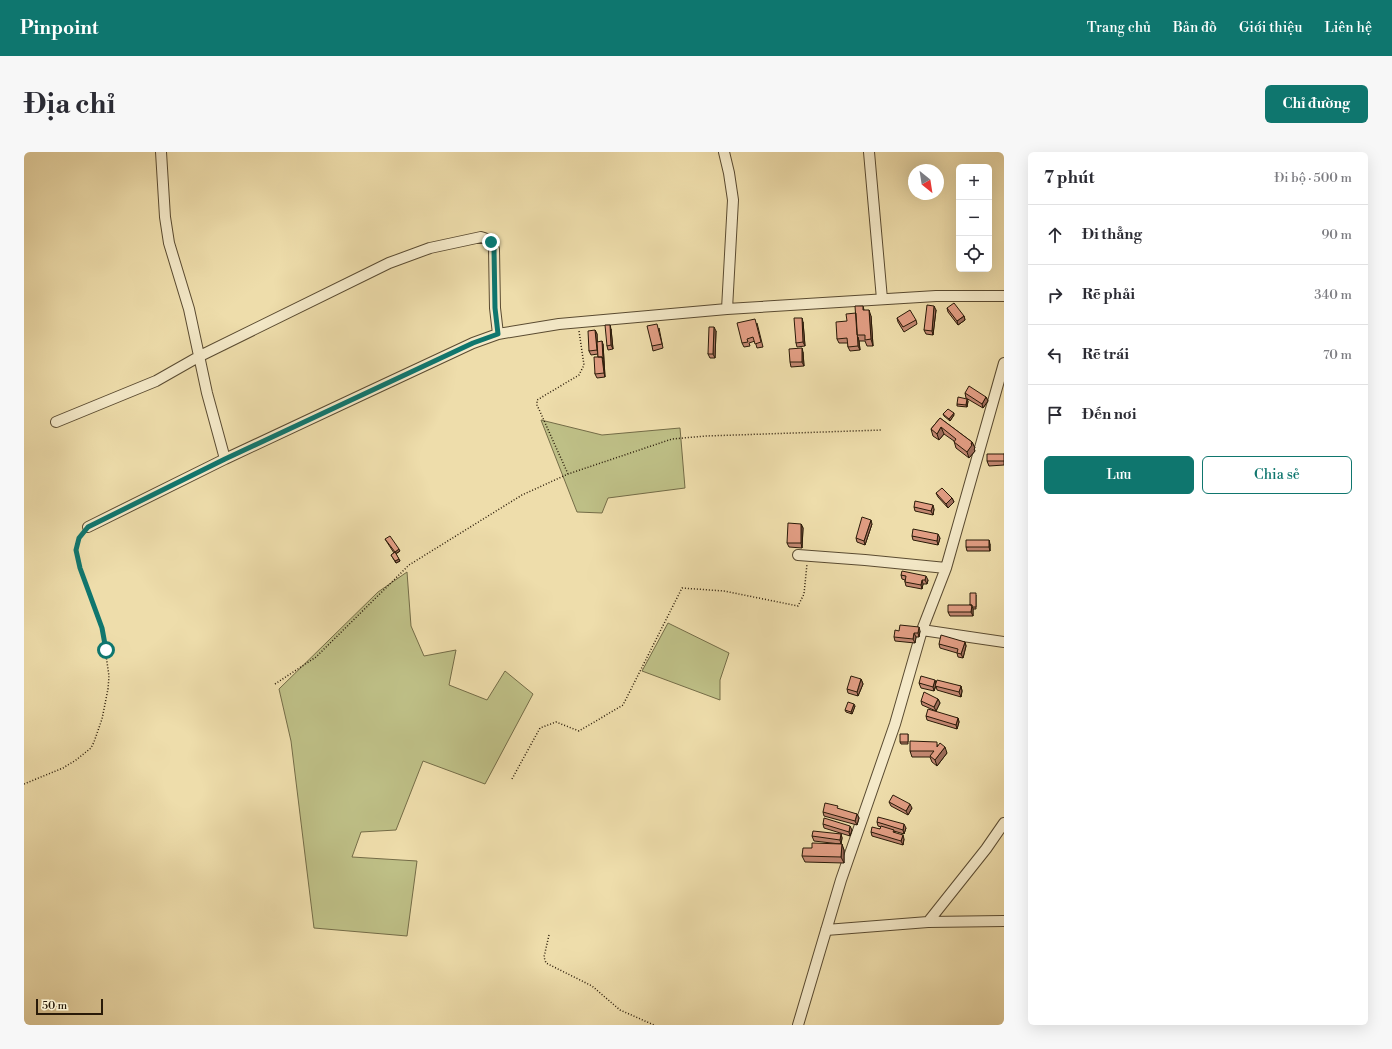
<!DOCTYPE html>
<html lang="vi">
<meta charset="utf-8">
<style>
body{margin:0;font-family:"Libre Bodoni",serif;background:#f7f7f7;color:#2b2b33}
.controls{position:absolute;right:12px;top:12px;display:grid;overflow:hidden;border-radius:6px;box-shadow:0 4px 16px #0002}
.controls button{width:36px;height:36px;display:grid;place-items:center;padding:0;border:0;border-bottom:1px solid #e1e1e2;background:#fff;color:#2b2b33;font:20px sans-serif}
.compass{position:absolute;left:884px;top:12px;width:36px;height:36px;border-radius:50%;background:#fff;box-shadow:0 4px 16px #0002;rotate:150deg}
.scale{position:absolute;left:12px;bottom:10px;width:67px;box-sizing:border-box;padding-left:4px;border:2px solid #291a08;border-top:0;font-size:11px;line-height:14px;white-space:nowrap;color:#291a08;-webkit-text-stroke:3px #f4e9c8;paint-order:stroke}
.stop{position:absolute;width:12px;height:12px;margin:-9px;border:3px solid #0f766e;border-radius:50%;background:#fff}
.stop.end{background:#0f766e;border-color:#fff;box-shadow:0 1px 4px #0008}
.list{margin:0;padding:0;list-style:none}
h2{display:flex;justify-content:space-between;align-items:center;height:52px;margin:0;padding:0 16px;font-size:17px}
h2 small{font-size:13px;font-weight:400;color:#7c7c81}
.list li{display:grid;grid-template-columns:26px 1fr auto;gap:12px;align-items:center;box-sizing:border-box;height:60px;padding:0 16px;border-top:1px solid #e1e1e2}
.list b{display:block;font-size:15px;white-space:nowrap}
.list em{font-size:13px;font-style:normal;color:#7c7c81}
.actions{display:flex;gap:8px;padding:12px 16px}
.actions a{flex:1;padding:9px 0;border:1px solid #0f766e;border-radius:6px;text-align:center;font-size:14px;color:#0f766e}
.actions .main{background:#0f766e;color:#fff}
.icon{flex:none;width:22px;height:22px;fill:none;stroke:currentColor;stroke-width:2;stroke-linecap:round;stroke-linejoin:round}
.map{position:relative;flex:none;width:980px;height:873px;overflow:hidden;border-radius:6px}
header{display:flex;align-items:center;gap:24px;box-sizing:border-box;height:56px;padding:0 20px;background:#0f766e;color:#fff}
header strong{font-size:19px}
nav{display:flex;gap:22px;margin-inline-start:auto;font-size:14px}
.intro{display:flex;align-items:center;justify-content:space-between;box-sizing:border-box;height:96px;padding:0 24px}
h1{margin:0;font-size:28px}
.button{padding:10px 18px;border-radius:6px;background:#0f766e;color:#fff;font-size:14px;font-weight:700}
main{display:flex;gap:24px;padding:0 24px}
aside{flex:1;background:#fff;border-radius:6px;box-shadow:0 4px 16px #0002}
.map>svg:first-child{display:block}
.green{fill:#bebf86;stroke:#746c47}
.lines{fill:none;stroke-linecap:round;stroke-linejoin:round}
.street-casing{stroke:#5a4b31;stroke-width:12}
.path{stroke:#291a08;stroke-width:1.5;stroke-dasharray:1 2;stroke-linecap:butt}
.street{stroke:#f4e9c8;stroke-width:10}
.wall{fill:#c28771;stroke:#291a08}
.shaded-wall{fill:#9e6e5c;stroke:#291a08}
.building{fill:#e19d83;stroke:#291a08}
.route{stroke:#0f766e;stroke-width:5}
</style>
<header>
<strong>Pinpoint</strong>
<nav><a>Trang chủ</a><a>Bản đồ</a><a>Giới thiệu</a><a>Liên hệ</a></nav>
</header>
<div class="intro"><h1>Địa chỉ</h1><a class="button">Chỉ đường</a></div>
<main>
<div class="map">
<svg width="980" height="873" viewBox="0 0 980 873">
<rect width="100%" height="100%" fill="#eeddab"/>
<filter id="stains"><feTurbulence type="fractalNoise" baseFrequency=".005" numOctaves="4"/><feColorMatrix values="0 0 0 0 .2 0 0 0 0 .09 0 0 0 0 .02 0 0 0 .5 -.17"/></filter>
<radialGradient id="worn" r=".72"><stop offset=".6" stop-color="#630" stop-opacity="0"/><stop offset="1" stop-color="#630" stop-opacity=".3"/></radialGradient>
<path class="green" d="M517 268 578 283 656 276 661 336 584 346 578 361 553 360Z
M383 420 387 474 400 504 432 498 425 533 463 548 481 519 509 542 461 632 399 609 372 678 337 680 328 705 393 709 383 784 290 776 267 589 255 537 354 440Z
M644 471 705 501 696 528V548L618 519Z"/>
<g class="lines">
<g class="street-casing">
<path id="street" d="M137 0 141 65 145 91 165 157 183 241 201 307
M700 0 705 21 709 48 703 157
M845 0 858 147
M32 270 132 229 176 204 365 111 406 96 457 85C465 87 467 90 470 97L471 156 474 182
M64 375 201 307 344 240 449 191 474 182 535 172 703 157 912 144H980
M774 403 841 408 922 416
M898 478 980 490
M904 770 962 697 980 671
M802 778 904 770 980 769
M774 873 817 728 871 572 898 478 922 416 980 211"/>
</g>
<path class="path" d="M544 322 513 253V248L555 223 560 213 555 179
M251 532 292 505 385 413 498 343 544 322 648 287 682 284 858 278
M488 627 516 576 532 570 555 579 599 553 658 436 700 439 774 454 780 442 783 412
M0 632 39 616 52 608 67 596 70 590 78 567 84 537 85 524 78 476 53 406 52 392 57 382
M525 783 520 805 522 811 568 834 596 858 630 873"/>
<use href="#street" class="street"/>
</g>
<path class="wall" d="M839 154 840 158 847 164 849 194H843L841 189H835L836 198 826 199 824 195V191H815L813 187 823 169 832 161Z
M923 156 940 164 941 168 934 173 924 160Z
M912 158 909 183 902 182 900 178Z
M873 166 892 168 893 172 880 180 874 170Z
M779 170 781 194 773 195 772 191Z
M733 171 739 195 733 196 731 189 725 191 726 194 720 195 718 191Z
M635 176 639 196 629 199 628 194Z
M587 177 589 197 584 198 583 194Z
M571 178 573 182V190L579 192 581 225 573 226 571 222 574 205V202L567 203 565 199Z
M692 179 691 206H686L684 202Z
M779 200 780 214 767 215 766 210Z
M941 241 962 245 964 249 959 256 942 246Z
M944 249 943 255 933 254V252Z
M919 262 930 263 926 269 920 264Z
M916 266 948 290 951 296 950 297 951 299 945 306 932 296 930 289 920 282 915 288 909 284 907 277Z
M980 302V313L965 314 963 309Z
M912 341 928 346 930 350 924 356 914 345Z
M890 355 910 357 909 363 891 359Z
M777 372 779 376 778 396 765 395 763 391Z
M848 372 841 393 833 390 832 386Z
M888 384 916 386 914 393 889 388Z
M361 387 376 399 372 402 376 409 372 411 367 403 370 401Z
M966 392V399H943L942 395Z
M877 423 904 428 903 432H899L898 437 882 434 881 430V428L878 427Z
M952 443V457H949V464H926L924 460 946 453Z
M875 479H896L895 485H892L891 491 871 489 870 485Z
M941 490 942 494 939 506 934 505 933 501 916 496 915 492Z
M837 527 839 532 834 544 824 541 823 537Z
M895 531 912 532 937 534 938 539 937 545 913 538 912 534 910 539 897 536Z
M914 547 916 551 912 559 898 553 897 549Z
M831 554 828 562 822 560 821 558Z
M902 564 934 566 935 570 933 577 903 568Z
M884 582V592H877L876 590Z
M914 593 923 601 913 614 908 610 906 605H888L886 599Z
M865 650 888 656 884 663 867 654Z
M799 660 833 662 835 666 833 673 800 664Z
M853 670 882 676 880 682 870 679 871 681 880 687 879 693 848 684 847 680 856 677 857 675 854 674Z
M799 672 828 678 826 684 800 676Z
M817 682 818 686 817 692 820 698V711L781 710 778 704 788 696 816 692 790 689 788 684Z"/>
<path class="shaded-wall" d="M910 154 912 158 909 183 908 179Z
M845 158 847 164 849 194 847 187Z
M940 164 941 168 934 173 933 169Z
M778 166 779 170 781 194 779 190Z
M586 173 587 177 589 197 587 193Z
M690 175 692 179 691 206 689 202Z
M571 178 573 182 574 202 573 198Z
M834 185 835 189 836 198 834 194Z
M578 189 579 192 581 225 580 221Z
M778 196 779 200 780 214 778 210Z
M962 245 964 249 959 256 958 252Z
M943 247 944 249 943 255 942 253Z
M930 261V263L926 269 925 267Z
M917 275 920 282 915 288 913 282Z
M948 290 951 296 950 297 951 299 945 306 943 300Z
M928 346 930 350 924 356 922 352Z
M909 353 910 357 909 363 907 359Z
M847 368 848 372 841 393 840 389Z
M777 372 779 376 778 396 777 391Z
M914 382 916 386 914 393 913 389Z
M965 388 966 392V399L965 395Z
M375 397 376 399 371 402V400Z
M375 407 376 409 372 411 371 409Z
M902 424 904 428 903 432 901 428Z
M898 428 899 432 898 437 897 433Z
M948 453 949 457V464L947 460Z
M895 475 896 479 895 485 894 481Z
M890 481 892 485 891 491 889 487Z
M941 490 942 494 939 506 937 502Z
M837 527 839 532 834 544 833 540Z
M911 528 912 532 910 539 909 535Z
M937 534 938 539 937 545 935 540Z
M914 547 916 551 912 559 910 555Z
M830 552 831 554 828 562 827 560Z
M934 566 935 570 933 577 932 573Z
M921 595 923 601 913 614 911 608Z
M886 652 888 656 884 663 882 659Z
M833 662 835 666 833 673 831 669Z
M880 672 882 676 880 682 879 678Z
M826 674 828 678 826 684 825 680Z
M817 682 818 686 817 692 816 688Z
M879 683 880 687 879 693 877 689Z
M818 692 820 698V711L817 705Z"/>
<path class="building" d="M930 151 940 164 933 169 923 156Z
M903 153 910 154 908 179 900 178Z
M831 154H839V158H845L847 187 841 188V183H833Z
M886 158 892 168 879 175 873 166Z
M832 161 834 194 824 195 823 186 813 187 812 170 823 169 822 162Z
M770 166H778L779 190 772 191Z
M731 167 737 190 731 192 729 185 723 187 724 190 718 191 713 171Z
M633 172 638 192 628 194 623 174Z
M581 173H586L587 193 583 194Z
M685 175H690L689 202H684Z
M571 178 573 198 565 199 564 179Z
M578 189 579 207 578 205H574L573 190Z
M778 196V210H766L765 197Z
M570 205H578L580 221 571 222Z
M945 234 962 245 958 252 941 241Z
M934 245 943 247 942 253 933 252Z
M924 257 930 261 925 267 919 262Z
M916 266 948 290 947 292 948 293 943 300 930 290 932 287 917 275 913 282 907 277Z
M963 302H980V309H963Z
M918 336 928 346 922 352 912 341Z
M891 349 909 353 907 359 890 355Z
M838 365 847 368 840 389 832 386Z
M764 371 777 372V391H763Z
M889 377 914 382 913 389 888 384Z
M366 384 375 397 371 400 361 387Z
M942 388H965V395H942Z
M371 400 375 407 371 409 367 403Z
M878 419 902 424 901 428H898L897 433 881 430 882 424 877 423Z
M946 441H952V455H948V453H946Z
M924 453H948L947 460H924Z
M876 473 895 475 894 481H890L889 487 870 485 871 478 875 479Z
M917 483 941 490 937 502 933 501 934 497 915 492Z
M827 524 837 527 833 540 823 537Z
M897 524 911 528 909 535 895 531Z
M913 528 937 534 935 540 911 534Z
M900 540 914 547 910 555 897 549Z
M824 550 830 552 827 560 821 558Z
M904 557 934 566 932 573 902 564Z
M876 582H884V590H876Z
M886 589 913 590V595L916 591 921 595 911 608 906 604 910 599H886Z
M869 643 886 652 882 659 865 650Z
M801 651 814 654 813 656 833 662 831 669 799 660Z
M854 665 880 672 879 678 853 670Z
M800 666 826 674 825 680 799 672Z
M857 674 870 678 869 680 879 683 877 689 847 680 848 675 856 677Z
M789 679 817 682 816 688 788 684Z
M788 691 818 692 817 705 778 704 779 696H788Z"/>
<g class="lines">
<path class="route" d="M82 498 78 476 56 416 52 398 55 386 64 375 201 307 449 191 474 182 471 156 470 97 467 90"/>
</g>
<rect width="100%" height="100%" filter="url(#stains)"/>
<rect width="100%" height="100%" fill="url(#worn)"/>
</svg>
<div class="controls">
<button>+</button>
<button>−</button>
<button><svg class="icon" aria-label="locate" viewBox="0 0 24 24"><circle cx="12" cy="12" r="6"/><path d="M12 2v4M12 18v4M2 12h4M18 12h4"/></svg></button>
</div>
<svg class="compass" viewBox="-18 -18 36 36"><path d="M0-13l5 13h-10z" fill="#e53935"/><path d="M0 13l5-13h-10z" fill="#7c7c81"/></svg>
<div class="scale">50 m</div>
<div class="stop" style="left:82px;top:498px"></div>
<div class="stop end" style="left:467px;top:90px"></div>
</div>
<aside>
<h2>7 phút<small>Đi bộ · 500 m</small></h2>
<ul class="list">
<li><svg class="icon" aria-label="ahead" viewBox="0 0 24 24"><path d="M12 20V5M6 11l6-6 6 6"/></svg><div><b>Đi thẳng</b></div><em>90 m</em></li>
<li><svg class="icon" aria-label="right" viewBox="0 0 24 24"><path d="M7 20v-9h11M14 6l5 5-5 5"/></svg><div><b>Rẽ phải</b></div><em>340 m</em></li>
<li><svg class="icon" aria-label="left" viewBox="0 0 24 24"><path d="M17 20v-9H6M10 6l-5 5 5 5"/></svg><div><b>Rẽ trái</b></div><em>70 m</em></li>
<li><svg class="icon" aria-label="arrive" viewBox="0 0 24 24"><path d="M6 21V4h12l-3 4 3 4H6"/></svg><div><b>Đến nơi</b></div></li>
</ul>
<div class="actions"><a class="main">Lưu</a><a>Chia sẻ</a></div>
</aside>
</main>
